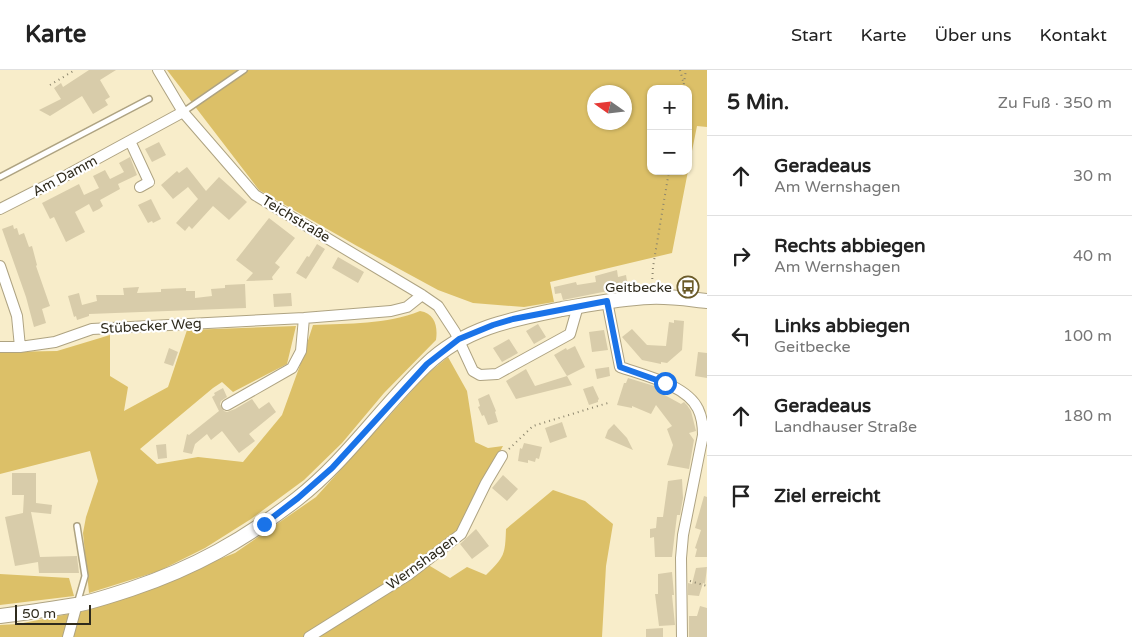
<!DOCTYPE html>
<html lang="de">
<meta charset="utf-8">
<style>
body{margin:0;font-family:"Varela Round",sans-serif;background:#f2f2f2;color:#222}
.controls{position:absolute;right:15px;top:15px;display:grid;overflow:hidden;border-radius:10px;box-shadow:0 1px 4px #0004}
.controls button{width:45px;height:45px;display:grid;place-items:center;padding:0;border:0;border-bottom:1px solid #e0e0e0;background:#fff;color:#222;font:25px sans-serif}
.compass{position:absolute;left:587px;top:15px;width:45px;height:45px;border-radius:50%;background:#fff;box-shadow:0 1px 4px #0004;rotate:284deg}
.scale{position:absolute;left:15px;bottom:12px;width:76px;box-sizing:border-box;padding-left:5px;border:2px solid #2f2b1d;border-top:0;font-size:14px;line-height:18px;white-space:nowrap;color:#2f2b1d;-webkit-text-stroke:4px #fff;paint-order:stroke}
.stop{position:absolute;width:15px;height:15px;margin:-11px;border:4px solid #1a73e8;border-radius:50%;background:#fff}
.stop.end{background:#1a73e8;border-color:#fff;box-shadow:0 1px 5px #0008}
.list{margin:0;padding:0;list-style:none}
h2{display:flex;justify-content:space-between;align-items:center;height:65px;margin:0;padding:0 20px;font-size:21px}
h2 small{font-size:16px;font-weight:400;color:#767676}
.list li{display:grid;grid-template-columns:32px 1fr auto;gap:15px;align-items:center;box-sizing:border-box;height:80px;padding:0 20px;border-top:1px solid #e0e0e0}
.list b{display:block;font-size:19px;white-space:nowrap}
.list p{margin:0;font-size:16px;white-space:nowrap;color:#767676}
.list em{font-size:16px;font-style:normal;color:#767676}
.icon{flex:none;width:28px;height:28px;fill:none;stroke:currentColor;stroke-width:2;stroke-linecap:round;stroke-linejoin:round}
.map{position:relative;flex:none;width:707px;height:567px;overflow:hidden}
header{display:flex;align-items:center;gap:30px;box-sizing:border-box;height:70px;padding:0 25px;background:#fff;border-bottom:1px solid #e0e0e0}
header strong{font-size:24px}
nav{display:flex;gap:28px;margin-inline-start:auto;font-size:18px}
main{display:flex}
aside{flex:1;background:#fff}
.map>svg:first-child{display:block}
.green{fill:#dcc068;fill-rule:evenodd}
.building{fill:#d8ccaa}
.lines{fill:none;stroke-linecap:round;stroke-linejoin:round}
.lane-casing{stroke:#aea382;stroke-width:8}
.street-casing{stroke:#aea382;stroke-width:12}
.secondary-casing{stroke:#aea382;stroke-width:16}
.path{stroke:#8c856d;stroke-width:2;stroke-dasharray:1 4;stroke-linecap:butt}
.lane{stroke:#fff;stroke-width:5}
.street{stroke:#fff;stroke-width:10}
.secondary{stroke:#fff;stroke-width:14}
.route{stroke:#1a73e8;stroke-width:6}
.labels{text-anchor:middle;dominant-baseline:central;stroke-width:4.5;stroke-linejoin:round;paint-order:stroke}
.street-label{font-size:14px;fill:#2f2b1d;stroke:#fff}
.poi-label{font-size:14px;fill:#2f2b1d;stroke:#fff;text-anchor:end}
</style>
<header>
<strong>Karte</strong>
<nav><a>Start</a><a>Karte</a><a>Über uns</a><a>Kontakt</a></nav>
</header>
<main>
<div class="map">
<svg width="707" height="567" viewBox="0 0 707 567">
<rect width="100%" height="100%" fill="#f8edca"/>
<path class="green" d="M167 0H707V57L697 56 688 101V19H651V101H688L672 183 550 212 554 232 524 237 473 233 438 220 357 176 259 120ZM594 22H624V52H594Z
M420 241C435 243 438 257 436 270L384 323 342 373 304 410 251 449 205 478 159 501 89 523 83 463 86 447 98 411 90 381 0 404V282L57 281 110 265V306L128 317 124 341 168 317 187 260 296 256 287 294 233 322 222 312 213 318 140 379 157 394 198 387 243 392 282 345 299 298 313 255C349 253 386 255 420 241Z
M448 287 467 321 475 372 488 378 503 376 457 462 424 487 430 496 450 508 467 497 486 505C505 486 505 485 506 459L553 420 585 431 613 454 606 496 602 567H0V555L18 554 89 540 235 483 316 427 426 305Z
M0 504 69 508 74 526 0 535Z"/>
<path class="building" d="M89 0H116L100 10 110 27 105 30 108 35 93 44 82 26 50 46 39 40 61 29 54 18 61 13 63 17Z
M159 72 166 85 152 92 145 79Z
M130 87 137 105 118 114 120 119 100 130 103 136 99 139 93 142 89 134 75 142 85 162 66 172 54 147 50 149 42 133 79 114 84 125 99 118 93 106 105 100 110 109 124 102 119 93Z
M187 97 206 121 219 107 247 132 229 150 213 136 192 159 189 156 185 161 176 153 198 129 188 117 173 129 161 115 177 101 179 103Z
M151 129 161 149 153 153 152 151 148 153 138 135Z
M269 148 295 168 275 193 280 197 272 207 273 210 246 211 253 203 236 190Z
M13 155 14 159 17 158 19 165 24 163 29 177 32 176 37 195 36 196 50 236 42 239 46 253 34 257 26 227 2 159Z
M317 174 325 179 306 209 296 203 307 186 309 187Z
M338 187 364 202 358 213 332 198Z
M617 200 618 207 626 205 628 217 563 230 561 223 555 224 554 217 576 212 577 215 596 212 595 206Z
M245 214 246 238 89 244V246L77 250 76 246 74 247 68 226 79 223 82 235 97 231 96 225H124L123 218 139 217 137 223 161 222V219L186 218V221H195V228L212 226 211 219 225 218V215Z
M291 223 292 236 274 237 273 224Z
M674 250 684 251 682 280 667 293 661 292V294L642 290 622 267 632 259 647 275 666 276 669 252 674 253Z
M538 254 546 267 534 274 526 261Z
M604 260 608 280 592 282 589 262Z
M509 269 518 283 502 292 493 278Z
M575 276 585 297 567 306 554 285 566 278 567 280Z
M169 278 178 282 173 296 164 293Z
M698 282 707 283V308L695 306Z
M609 297 610 306 597 309 595 299Z
M526 299 535 316 567 306 572 315 516 329 506 311Z
M628 308 661 318 662 319 661 323 681 334 684 332 687 335 691 341 696 361 689 363 694 370 689 399 667 395 673 375 667 359 672 356 656 335 651 344 632 336V338L617 335 624 313H626Z
M593 316 599 329 598 330V332L589 335 583 319Z
M223 318 227 327 221 331 220 334 224 341 227 342 235 339 252 329 259 339 269 332 276 342 249 364 255 371 239 383 222 361 211 370 207 364 195 374 192 384 183 382 187 364 189 365 219 341 212 327 215 325 214 323Z
M489 324 496 341 495 342 498 352 488 355 484 345 482 346 478 337 480 336 478 329Z
M562 352 567 367 550 373 545 358Z
M614 354 627 368 633 380 605 368 608 360Z
M524 373 542 377 539 389 536 388 535 392 528 390V393L518 391 520 378 522 379Z
M166 374 167 388 158 389 156 375Z
M12 403H36V433L52 435 51 444 31 442 40 487 77 486 79 503H39L38 492 15 496 5 447 23 443 24 425H12Z
M503 405 518 419 507 431 492 418Z
M682 409 683 428 680 445H677L672 487H655L654 467 650 468V459L656 458 657 447H663L668 411Z
M704 426 707 427V487H695L697 479 695 478 701 460 695 458Z
M476 459 489 476 472 489 460 474Z
M707 497 705 514 703 513 699 526 688 525V513L692 514 696 498Z
M672 502 674 525H672L675 555 659 556 655 524H658V504Z
M700 536 707 538V567H689V546H697Z
M663 558V567H646V559Z"/>
<g class="lines">
<g class="lane-casing">
<path id="lane" d="M183 42 244 0
M0 107 149 29
M77 456 85 506 77 534"/>
</g>
<g class="street-casing">
<path id="street" d="M158 0 183 42 255 125 422 225 438 236 455 262 473 301 480 305 497 304 570 264 578 236
M130 71 149 112 140 117
M0 139 67 105 183 42
M0 196 17 246 20 277
M607 231 620 297C643 305 687 315 698 339 702 347 703 356 703 365L683 465 681 488 682 567
M0 277H20L55 272 92 259 304 248 391 241 407 237 422 225
M227 335 292 298 301 281 304 248
M68 567 77 534
M309 567 408 505 461 464 486 413 502 386"/>
</g>
<g class="secondary-casing">
<path id="secondary" d="M0 546C25 543 51 539 76 535 95 531 113 525 131 519 194 498 244 470 297 429 346 391 381 338 426 295 464 258 512 249 562 239 591 234 621 228 650 227 669 226 688 229 707 231"/>
</g>
<path class="path" d="M680 0 683 11
M50 15 75 0
M683 19 686 0
M652 214 653 197 669 101
M509 379 533 356 611 332
M690 511 707 516"/>
<use href="#lane" class="lane"/>
<use href="#street" class="street"/>
<use href="#secondary" class="secondary"/>
</g>
<g class="lines">
<path class="route" d="M264 454 298 428 332 398 427 294 459 269 493 255 513 249 607 231 620 297 665 313"/>
</g>
<defs>
<g id="bus-ring" transform="scale(1.125)"><circle r="9.5" fill="#fff" stroke="#6a5a28" stroke-width="1.5"/><path d="M-5-6H5V4H4V6H2V4H-2V6H-4V4H-5ZM-3.5-4V0h7V-4ZM-3.5 1.2v1.5H-2V1.2ZM2 1.2v1.5H3.5V1.2Z" fill="#6a5a28"/></g>
</defs>
<g fill-rule="evenodd">
<use href="#bus-ring" x="688" y="217"/>
</g>
<g class="labels">
<g class="street-label">
<text transform="translate(65 106) rotate(-28)">Am Damm</text>
<text transform="translate(296 149) rotate(31)">Teichstraße</text>
<text transform="translate(151 256) rotate(-3)">Stübecker Weg</text>
<text transform="translate(422 492) rotate(-36)">Wernshagen</text>
</g>
<g class="poi-label">
<text x="672" y="217">Geitbecke</text>
</g>
</g>
</svg>
<div class="controls">
<button>+</button>
<button>−</button>
</div>
<svg class="compass" viewBox="-18 -18 36 36"><path d="M0-13l5 13h-10z" fill="#e53935"/><path d="M0 13l5-13h-10z" fill="#767676"/></svg>
<div class="scale">50 m</div>
<div class="stop" style="left:665px;top:313px"></div>
<div class="stop end" style="left:264px;top:454px"></div>
</div>
<aside>
<h2>5 Min.<small>Zu Fuß · 350 m</small></h2>
<ul class="list">
<li><svg class="icon" aria-label="ahead" viewBox="0 0 24 24"><path d="M12 20V5M6 11l6-6 6 6"/></svg><div><b>Geradeaus</b><p>Am Wernshagen</p></div><em>30 m</em></li>
<li><svg class="icon" aria-label="right" viewBox="0 0 24 24"><path d="M7 20v-9h11M14 6l5 5-5 5"/></svg><div><b>Rechts abbiegen</b><p>Am Wernshagen</p></div><em>40 m</em></li>
<li><svg class="icon" aria-label="left" viewBox="0 0 24 24"><path d="M17 20v-9H6M10 6l-5 5 5 5"/></svg><div><b>Links abbiegen</b><p>Geitbecke</p></div><em>100 m</em></li>
<li><svg class="icon" aria-label="ahead" viewBox="0 0 24 24"><path d="M12 20V5M6 11l6-6 6 6"/></svg><div><b>Geradeaus</b><p>Landhauser Straße</p></div><em>180 m</em></li>
<li><svg class="icon" aria-label="arrive" viewBox="0 0 24 24"><path d="M6 21V4h12l-3 4 3 4H6"/></svg><div><b>Ziel erreicht</b></div></li>
</ul>
</aside>
</main>
